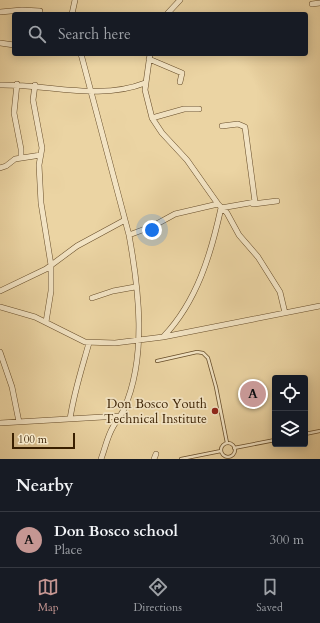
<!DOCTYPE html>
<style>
body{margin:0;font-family:Cardo,serif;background:#20242c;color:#f1f3f6}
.controls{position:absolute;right:12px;bottom:12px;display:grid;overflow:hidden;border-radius:4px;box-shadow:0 2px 10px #0003}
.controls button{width:36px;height:36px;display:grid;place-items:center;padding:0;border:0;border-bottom:1px solid #363941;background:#171b24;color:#f1f3f6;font:20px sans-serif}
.scale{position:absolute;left:12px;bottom:10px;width:63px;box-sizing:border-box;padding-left:4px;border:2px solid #391f00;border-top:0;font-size:11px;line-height:14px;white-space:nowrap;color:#391f00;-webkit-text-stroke:3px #f2e3c3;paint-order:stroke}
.you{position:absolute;left:152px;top:230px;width:14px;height:14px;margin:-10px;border:3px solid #fff;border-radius:50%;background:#1a73e8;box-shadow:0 0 0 6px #1a73e833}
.badge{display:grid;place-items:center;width:26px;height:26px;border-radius:50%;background:#c59692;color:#111;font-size:13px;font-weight:700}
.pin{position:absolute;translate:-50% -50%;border:2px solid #fff;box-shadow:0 1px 4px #0006}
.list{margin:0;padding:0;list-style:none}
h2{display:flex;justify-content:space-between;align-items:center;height:52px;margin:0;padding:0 16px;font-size:17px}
h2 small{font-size:13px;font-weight:400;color:#9ea1a6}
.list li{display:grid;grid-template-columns:26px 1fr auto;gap:12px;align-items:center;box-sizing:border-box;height:56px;padding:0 16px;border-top:1px solid #363941}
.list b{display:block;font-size:15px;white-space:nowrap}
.list p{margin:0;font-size:13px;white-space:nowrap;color:#9ea1a6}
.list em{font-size:13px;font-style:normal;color:#9ea1a6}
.icon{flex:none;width:22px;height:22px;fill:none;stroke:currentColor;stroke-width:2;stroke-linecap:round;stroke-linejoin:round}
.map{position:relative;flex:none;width:320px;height:459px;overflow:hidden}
.search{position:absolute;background:#171b24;box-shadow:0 2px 10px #0003;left:12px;right:12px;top:12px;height:44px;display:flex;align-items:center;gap:10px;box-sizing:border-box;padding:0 14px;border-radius:4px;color:#9ea1a6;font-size:15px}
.sheet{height:108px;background:#171b24}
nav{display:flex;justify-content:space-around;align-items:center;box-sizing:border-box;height:56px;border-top:1px solid #363941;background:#171b24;font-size:11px;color:#9ea1a6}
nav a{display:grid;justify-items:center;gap:2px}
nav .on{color:#c59692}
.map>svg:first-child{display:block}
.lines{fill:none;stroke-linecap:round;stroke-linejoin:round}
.service-casing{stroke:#664c29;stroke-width:4}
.minor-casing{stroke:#664c29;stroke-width:6}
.service{stroke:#f2e3c3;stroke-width:2.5}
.minor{stroke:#f2e3c3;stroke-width:5}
.poi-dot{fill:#8f2418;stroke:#f2e3c3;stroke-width:1.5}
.labels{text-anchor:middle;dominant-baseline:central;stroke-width:3.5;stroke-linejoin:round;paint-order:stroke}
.poi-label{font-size:13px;fill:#391f00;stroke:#f2e3c3;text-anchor:end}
</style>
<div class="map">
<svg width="320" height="459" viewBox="0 0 320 459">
<rect width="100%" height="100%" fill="#ebd4a3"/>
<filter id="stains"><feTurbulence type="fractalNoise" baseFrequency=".005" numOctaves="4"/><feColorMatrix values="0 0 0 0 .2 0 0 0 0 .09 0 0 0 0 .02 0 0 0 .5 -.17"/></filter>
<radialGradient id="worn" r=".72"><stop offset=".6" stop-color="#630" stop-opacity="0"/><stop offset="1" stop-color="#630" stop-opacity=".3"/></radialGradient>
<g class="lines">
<g class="service-casing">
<path id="service" d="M157 361 197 352 203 353 208 358 216 387 227 443
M305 434 320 431
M221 450a7 7 0 1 1 14 0a7 7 0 1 1-14 0Z
M234 448 275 440
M181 459 221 451"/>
</g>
<g class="minor-casing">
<path id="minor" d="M312 4 320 3
M0 12 22 10 40 11
M72 14 75 0
M167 14 180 0
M0 43 14 45
M81 54 129 235C139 290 147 357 124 409 121 416 116 421 113 427 107 437 105 449 101 459
M150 54 145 90 152 118 162 133 187 160 218 204 227 213 239 235 258 257 280 292 285 313
M149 59 182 73 180 82
M17 84 14 113 21 149V157
M0 85C48 84 99 101 145 83
M35 85 33 100 42 148 39 165 41 203 51 265V291L46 322
M152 118 184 109H199
M0 168 6 166 15 159 41 155
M253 204 277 201
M129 235 153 226 175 214 218 204
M0 291 46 269 77 246 125 220
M92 298 113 291 135 287
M0 307 35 317 85 342 115 343 163 337 320 306
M164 336C197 301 211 254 221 208L255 202 245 127 238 124 222 126
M0 352 12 387 19 422
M70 419C74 392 82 368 89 343
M0 423 120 416
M154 459 156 454"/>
</g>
<use href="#service" class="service"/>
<use href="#minor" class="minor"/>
</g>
<circle class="poi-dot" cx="215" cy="411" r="4"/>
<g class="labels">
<g class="poi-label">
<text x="207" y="404">Don Bosco Youth<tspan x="207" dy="15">Technical Institute</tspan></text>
</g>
</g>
<rect width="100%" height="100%" filter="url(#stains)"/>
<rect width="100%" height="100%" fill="url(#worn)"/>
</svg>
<div class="controls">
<button><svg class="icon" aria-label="locate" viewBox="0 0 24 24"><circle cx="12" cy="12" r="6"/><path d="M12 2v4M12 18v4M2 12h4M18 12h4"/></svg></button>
<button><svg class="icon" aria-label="layers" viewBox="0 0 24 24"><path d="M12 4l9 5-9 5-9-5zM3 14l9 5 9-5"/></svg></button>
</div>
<div class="scale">100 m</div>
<div class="you"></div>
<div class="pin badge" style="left:253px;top:394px">A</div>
<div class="search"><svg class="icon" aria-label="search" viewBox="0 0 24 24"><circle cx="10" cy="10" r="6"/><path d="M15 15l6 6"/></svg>Search here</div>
</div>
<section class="sheet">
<h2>Nearby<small></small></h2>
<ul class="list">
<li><span class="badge">A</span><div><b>Don Bosco school</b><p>Place</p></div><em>300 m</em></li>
</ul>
</section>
<nav>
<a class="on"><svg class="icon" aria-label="map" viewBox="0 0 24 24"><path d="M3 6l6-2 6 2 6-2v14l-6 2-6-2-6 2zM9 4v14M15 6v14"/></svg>Map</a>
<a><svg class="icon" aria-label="directions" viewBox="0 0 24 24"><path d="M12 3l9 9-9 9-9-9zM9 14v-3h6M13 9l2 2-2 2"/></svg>Directions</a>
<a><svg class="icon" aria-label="saved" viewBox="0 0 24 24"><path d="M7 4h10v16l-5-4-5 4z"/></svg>Saved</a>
</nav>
